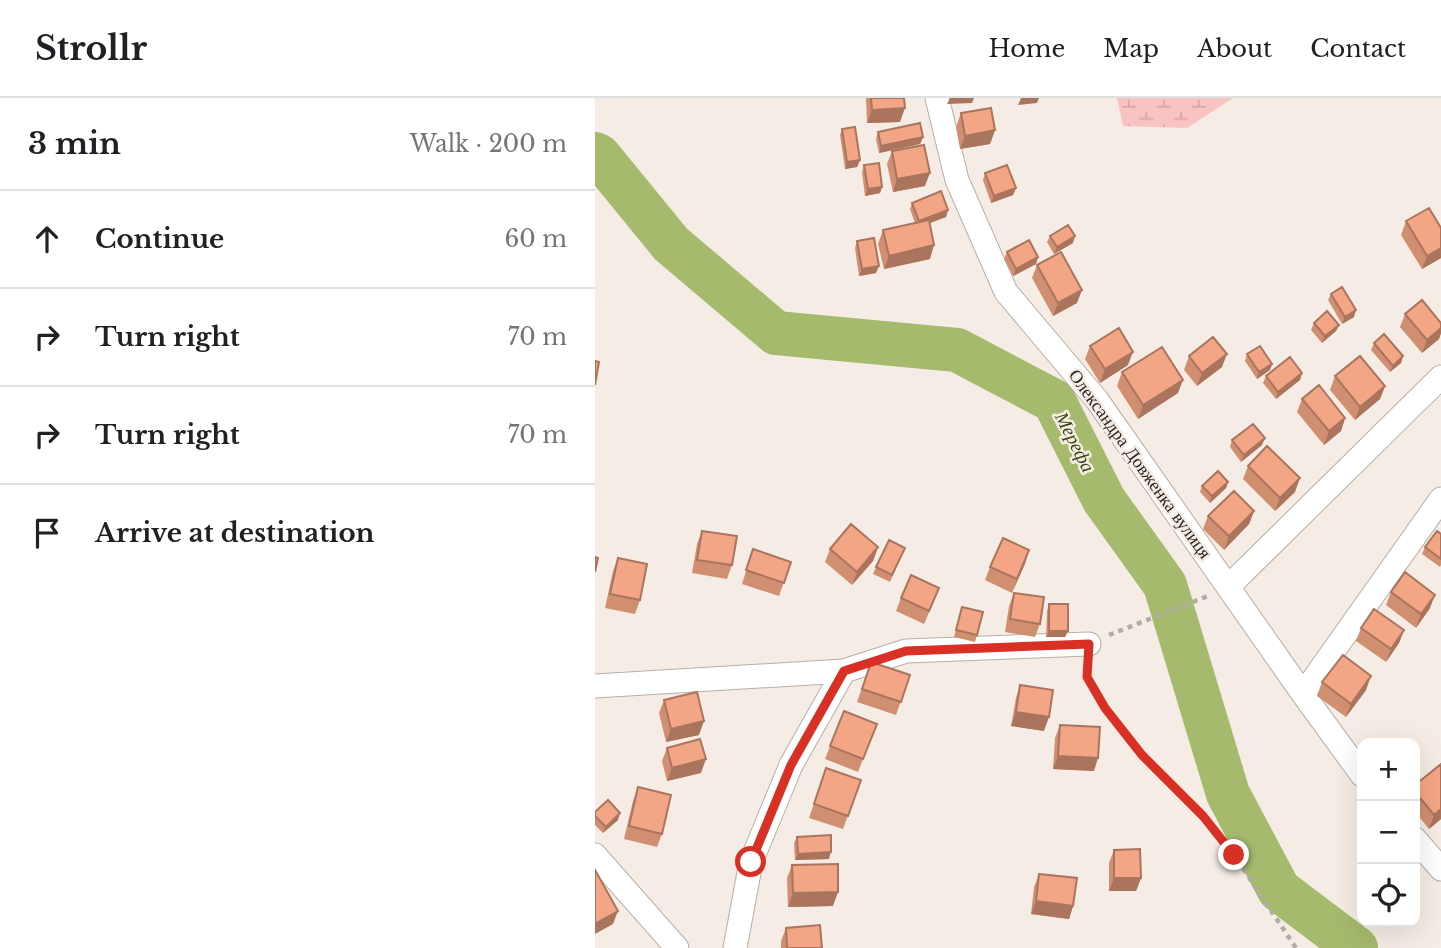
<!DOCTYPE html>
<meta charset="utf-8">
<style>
body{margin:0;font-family:"Libre Baskerville",serif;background:#f2f2f2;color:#202124}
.controls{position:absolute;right:21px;bottom:21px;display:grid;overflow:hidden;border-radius:14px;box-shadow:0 7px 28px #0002}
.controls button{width:63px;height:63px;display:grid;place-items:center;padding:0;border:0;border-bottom:2px solid #e0e0e0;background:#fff;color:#202124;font:35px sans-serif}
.stop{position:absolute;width:21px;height:21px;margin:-16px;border:5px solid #d93025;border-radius:50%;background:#fff}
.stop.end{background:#d93025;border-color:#fff;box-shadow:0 2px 7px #0008}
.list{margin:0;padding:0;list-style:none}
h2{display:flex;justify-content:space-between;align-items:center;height:91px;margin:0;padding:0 28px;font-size:30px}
h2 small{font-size:23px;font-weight:400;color:#757577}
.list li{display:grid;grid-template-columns:46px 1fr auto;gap:21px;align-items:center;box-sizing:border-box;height:98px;padding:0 28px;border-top:2px solid #e0e0e0}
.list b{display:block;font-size:26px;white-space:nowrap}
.list em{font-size:23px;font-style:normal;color:#757577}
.icon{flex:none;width:38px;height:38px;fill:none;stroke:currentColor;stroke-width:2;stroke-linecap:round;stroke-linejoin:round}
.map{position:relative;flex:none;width:846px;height:850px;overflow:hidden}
header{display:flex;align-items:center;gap:42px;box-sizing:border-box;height:98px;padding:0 35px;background:#fff;border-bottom:2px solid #e0e0e0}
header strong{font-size:33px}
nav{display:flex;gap:38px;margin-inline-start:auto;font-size:24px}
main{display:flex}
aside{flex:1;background:#fff}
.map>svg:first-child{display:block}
.wetland{fill:url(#wetland-marsh)}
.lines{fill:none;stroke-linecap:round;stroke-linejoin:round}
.river{stroke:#a6ba6e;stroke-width:44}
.street-casing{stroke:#b6afa7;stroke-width:25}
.path{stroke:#b2aca5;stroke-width:4.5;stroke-dasharray:5 5;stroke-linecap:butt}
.street{stroke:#fff;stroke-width:23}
.wall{fill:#d18f72}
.shaded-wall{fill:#aa745d}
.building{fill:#f3a685;stroke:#aa745d;stroke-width:2}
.route{stroke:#d93025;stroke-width:9}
.labels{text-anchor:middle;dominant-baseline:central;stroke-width:5;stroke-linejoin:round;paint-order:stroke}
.street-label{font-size:18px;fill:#282522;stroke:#f5ede5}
.water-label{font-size:19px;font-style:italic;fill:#38430a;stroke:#f5ede5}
</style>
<header>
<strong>Strollr</strong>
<nav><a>Home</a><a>Map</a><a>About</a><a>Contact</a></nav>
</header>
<main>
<aside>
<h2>3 min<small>Walk · 200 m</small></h2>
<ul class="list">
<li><svg class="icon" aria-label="ahead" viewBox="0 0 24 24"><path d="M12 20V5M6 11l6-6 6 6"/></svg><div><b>Continue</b></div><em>60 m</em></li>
<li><svg class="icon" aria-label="right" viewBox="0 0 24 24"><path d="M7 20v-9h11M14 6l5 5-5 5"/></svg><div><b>Turn right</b></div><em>70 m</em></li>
<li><svg class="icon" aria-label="right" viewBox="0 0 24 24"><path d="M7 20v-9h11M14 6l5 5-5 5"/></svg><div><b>Turn right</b></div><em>70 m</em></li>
<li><svg class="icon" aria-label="arrive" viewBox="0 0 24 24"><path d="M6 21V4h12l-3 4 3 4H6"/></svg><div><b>Arrive at destination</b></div></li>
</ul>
</aside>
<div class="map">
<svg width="846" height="850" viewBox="0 0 846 850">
<defs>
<pattern id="wetland-marsh" width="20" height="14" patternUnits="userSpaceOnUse" patternTransform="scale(1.75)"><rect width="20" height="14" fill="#fac3c3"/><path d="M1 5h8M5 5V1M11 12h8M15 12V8" fill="none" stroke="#d6a7a7"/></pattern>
</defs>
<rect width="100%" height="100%" fill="#f5ede5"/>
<path class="wetland" d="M522 0H638L592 30 528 28Z"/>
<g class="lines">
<path class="river" d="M0 56 4 58 76 146 181 235 362 252 459 303 509 402 570 487 633 696 684 792 761 850"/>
<g class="street-casing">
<path id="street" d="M342 0 362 82 411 194 502 302 708 596 767 677
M633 489 846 279
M0 588 249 573
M708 596 846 401
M820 741 846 771
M0 757 82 850
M140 850 156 764 196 667 249 573 311 553 494 546"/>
</g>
<path class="path" d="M514 537 613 498
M492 567V579L510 609 547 657 608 718 639 757 701 850"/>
<use href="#street" class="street"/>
</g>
<path class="wall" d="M271 0H309L305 24 272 25Z
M366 15 400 32 395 46 365 51 361 29Z
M247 31 265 62 262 69 250 71 245 37Z
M283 34 328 39 325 46 284 55 281 41Z
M297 53 330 88 298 94 292 66Z
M269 67 287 89 285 95 270 98 267 74Z
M390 75 421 90 418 97 396 105 388 82Z
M317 105 353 112 351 119 334 125 335 161 289 171 283 146 288 132 320 125 315 111Z
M811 123 846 130V160L827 171 806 137Z
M455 138 478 145 459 156 452 144Z
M262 143 284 168 281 175 264 178 260 150Z
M412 154 443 159 441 166 418 178 409 161Z
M442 167 482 205 458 218 437 180Z
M736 196 759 219 747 226 733 202Z
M810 216 846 225V235L844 241 827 255 805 229Z
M719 225 744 227 741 233 727 245 716 232Z
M779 245 808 258 806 265 795 274 776 252Z
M495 248 533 267 505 285 490 261Z
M652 256 677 266 675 272 662 281 650 263Z
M594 258 627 269 602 288 589 272Z
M527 274 583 295 543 321 522 288Z
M707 275 705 282 681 301 668 285 671 278Z
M740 278 790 288 785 301 760 322 735 292Z
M707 301 750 320 746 333 729 347 702 314Z
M637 342 667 347 646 364 635 349Z
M653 368 700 394 680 413 648 381Z
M633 384 631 390 615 405 605 394 607 388Z
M659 413 654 426 629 452 608 431 613 418Z
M107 433 137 467 132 481 97 475 102 446Z
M846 436V467L845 469 827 456 830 449Z
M283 449 278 463 257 487 230 464 235 451Z
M310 450 295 484 278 476 281 469Z
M158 451 196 464 184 498 147 486Z
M434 452 417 495 390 482 395 469Z
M23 460 45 502 40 516 10 510 18 473Z
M796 494 835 510 821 530 791 507Z
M419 495 445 526 440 539 410 534 414 508Z
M306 500 339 503 329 526 301 513Z
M454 506 473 533 470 539H451L452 513Z
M367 509 382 537 380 544 359 539Z
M766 530 809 532 804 545 791 564 761 543Z
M276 564 315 577 301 617 262 604Z
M727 584 771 592 751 619 722 598Z
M425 587 449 633 416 628 421 600Z
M69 602 104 637 71 644 64 615Z
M249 613 282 626 263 674 230 661Z
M465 627 499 673 458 671 460 640Z
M72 650 106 675 72 683 67 663Z
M846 666V721L834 731 820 714V687Z
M231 670 266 682 248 731 214 720Z
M43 689 67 736 62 749 29 741 38 703Z
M0 714 23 722 8 735 0 727Z
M202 739 234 761 200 762 199 745Z
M519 752 546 780 541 793H514V765Z
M197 767 238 808 193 809 192 780Z
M444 776 478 808 474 821 436 816 439 789Z
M191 830 227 850H186V843Z"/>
<path class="shaded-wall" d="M355 0H379L377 5 352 6Z
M426 0H444L442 5 423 7Z
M310 10 305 24 272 25 277 12Z
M400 32 395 46 365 51 370 38Z
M328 39 325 46 284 55 286 48Z
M265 62 262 69 250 71 252 64Z
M335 75 330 88 298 94 302 81Z
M287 89 285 95 270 98 273 91Z
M421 90 418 97 396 105 399 98Z
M353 112 351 119 322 130 324 123Z
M480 138 478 145 459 156 462 149Z
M339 147 335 161 289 171 294 158Z
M846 150V160L827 171 832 158Z
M443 159 441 166 418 178 421 171Z
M284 168 281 175 264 178 267 171Z
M487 192 482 205 458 218 463 205Z
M761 212 759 219 747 226 750 219Z
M744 227 741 233 727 245 730 238Z
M846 230V235L844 241 827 255 832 242Z
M538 254 533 267 505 285 510 271Z
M632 256 627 269 602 288 607 275Z
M808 258 806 265 795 274 798 268Z
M677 266 675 272 662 281 664 274Z
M707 275 705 282 681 301 683 294Z
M588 282 583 295 543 321 548 307Z
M790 288 785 301 760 322 765 309Z
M750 320 746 333 729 347 734 333Z
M670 340 667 347 646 364 649 357Z
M705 380 700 394 680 413 685 400Z
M633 384 631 390 615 405 617 398Z
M659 413 654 426 629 452 634 438Z
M283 449 278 463 257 487 262 474Z
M434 452 430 466 417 495 422 481Z
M840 497 835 510 821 530 826 516Z
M809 532 804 545 791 564 796 551Z
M454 533H473L470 539H451Z
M776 578 771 592 751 619 756 606Z
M421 614 454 619 449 633 416 628Z
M109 623 104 637 71 644 76 631Z
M463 658 503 660 499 673 458 671Z
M111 661 106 675 72 683 77 670Z
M846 711V721L834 731 839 717Z
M25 715 23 722 8 735 11 729Z
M236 754 234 761 200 762 203 756Z
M519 780H546L541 793H514Z
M243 794 238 808 193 809 198 795Z
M441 803 478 808 474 821 436 816Z
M23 813 18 826 0 836V826Z"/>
<path class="building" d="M276 0H309L310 10 277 12Z
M396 10 400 32 370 38 366 15Z
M325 25 328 39 286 48 283 34Z
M260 29 265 62 252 64 247 31Z
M329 47 335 75 302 81 297 53Z
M284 65 287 89 273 91 269 67Z
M412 67 421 90 399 98 390 75Z
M346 93 353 112 324 123 317 105Z
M834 110 846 130V150L832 158 811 123Z
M334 122 339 147 294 158 288 132Z
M473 127 480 138 462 149 455 138Z
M279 140 284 168 267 171 262 143Z
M434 142 443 159 421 171 412 154Z
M466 154 487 192 463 205 442 167Z
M747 189 761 212 750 219 736 196Z
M827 202 846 225V230L832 242 810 216Z
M732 213 744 227 730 238 719 225Z
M524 230 538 254 510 271 495 248Z
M789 236 808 258 798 268 779 245Z
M618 239 632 256 607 275 594 258Z
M665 248 677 266 664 274 652 256Z
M567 249 588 282 548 307 527 274Z
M765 258 790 288 765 309 740 278Z
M695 259 707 275 683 294 671 278Z
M0 263 4 264 0 287Z
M724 287 750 320 734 333 707 301Z
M658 326 670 340 649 357 637 342Z
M672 348 705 380 685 400 653 368Z
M623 373 633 384 617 398 607 388Z
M639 393 659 413 634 438 613 418Z
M256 426 283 449 262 474 235 451Z
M107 433 142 438 137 467 102 462Z
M842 433 846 436V461L830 449Z
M408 440 434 452 422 481 395 469Z
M294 442 310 450 297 477 281 469Z
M158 451 196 464 189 485 151 472Z
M0 459 3 460 0 474Z
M23 460 52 466 45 502 15 496Z
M810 474 840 497 826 516 796 494Z
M316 477 344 490 334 513 306 500Z
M419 495 449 499 445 526 415 521Z
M454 506H473V533H454Z
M367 509 388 514 382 537 361 532Z
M779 511 809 532 796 551 766 530Z
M748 557 776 578 756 606 727 584Z
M276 564 315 577 306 604 267 591Z
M425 587 458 592 454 619 421 614Z
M102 594 109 623 76 631 69 602Z
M249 613 282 626 268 661 235 648Z
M465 627 505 629 503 660 463 658Z
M105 641 111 661 77 670 72 650Z
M846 666V711L839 717 820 694V687Z
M231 670 266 682 253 718 219 706Z
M43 689 76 697 67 736 34 728Z
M13 702 25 715 11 729 0 718V714Z
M236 737V754L203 756 202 739Z
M545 751 546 780H519V752Z
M243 766V794L198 795 197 767Z
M0 772 23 813 0 826Z
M444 776 482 780 478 808 441 803Z
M225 827 227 850H192L191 830Z"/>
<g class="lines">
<path class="route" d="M156 764 196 667 249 573 311 553 494 546 492 579 510 610 547 657 608 718 639 757"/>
</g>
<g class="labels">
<g class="street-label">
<text transform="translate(545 366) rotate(54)">Олександра Довженка вулиця</text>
</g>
<g class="water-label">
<text transform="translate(480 344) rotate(63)">Мерефа</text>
</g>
</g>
</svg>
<div class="controls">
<button>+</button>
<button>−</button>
<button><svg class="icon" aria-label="locate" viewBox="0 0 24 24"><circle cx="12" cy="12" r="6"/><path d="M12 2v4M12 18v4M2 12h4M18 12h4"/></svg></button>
</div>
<div class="stop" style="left:156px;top:764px"></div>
<div class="stop end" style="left:639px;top:757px"></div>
</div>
</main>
